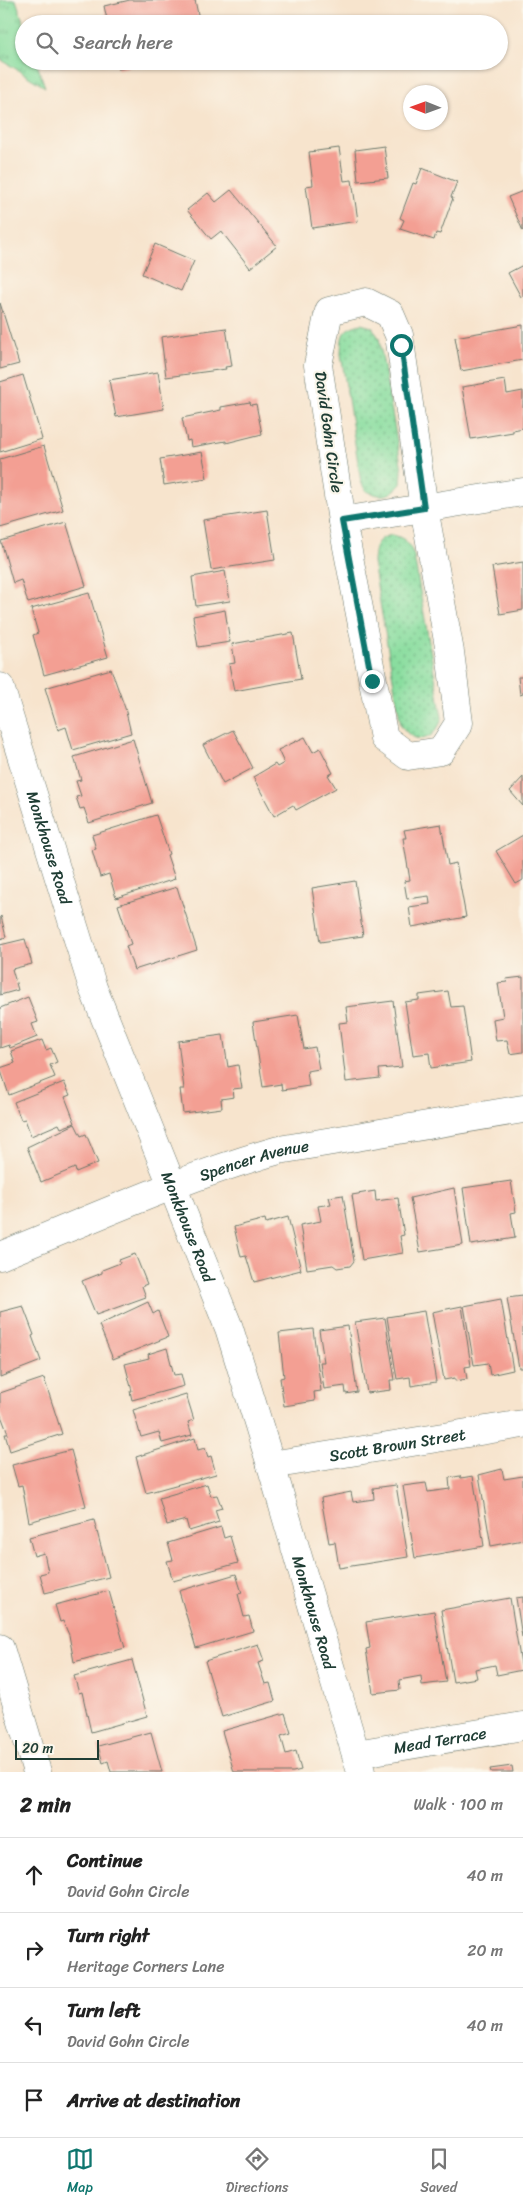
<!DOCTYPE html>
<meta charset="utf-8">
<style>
body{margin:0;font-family:Sriracha,sans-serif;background:#f2f2f2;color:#222}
.compass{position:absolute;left:403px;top:85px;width:45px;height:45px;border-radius:50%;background:#fff;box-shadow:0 1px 4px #0004;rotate:271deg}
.scale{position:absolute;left:15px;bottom:12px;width:84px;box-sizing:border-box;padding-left:5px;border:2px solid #1f3d34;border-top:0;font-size:14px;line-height:18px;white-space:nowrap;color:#1f3d34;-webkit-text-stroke:4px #fbf7ec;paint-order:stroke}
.stop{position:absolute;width:15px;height:15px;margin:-11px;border:4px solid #0f766e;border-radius:50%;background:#fff}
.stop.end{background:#0f766e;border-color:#fff;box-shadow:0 1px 5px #0008}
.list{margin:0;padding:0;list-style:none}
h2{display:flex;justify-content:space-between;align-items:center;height:65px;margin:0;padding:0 20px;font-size:21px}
h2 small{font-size:16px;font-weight:400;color:#767676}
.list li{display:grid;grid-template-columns:32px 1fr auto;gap:15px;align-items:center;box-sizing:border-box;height:75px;padding:0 20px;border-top:1px solid #e0e0e0}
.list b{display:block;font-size:19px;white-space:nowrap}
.list p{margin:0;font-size:16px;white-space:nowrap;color:#767676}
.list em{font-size:16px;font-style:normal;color:#767676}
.icon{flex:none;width:28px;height:28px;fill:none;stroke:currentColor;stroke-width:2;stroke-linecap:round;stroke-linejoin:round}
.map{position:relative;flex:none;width:523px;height:1772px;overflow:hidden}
.search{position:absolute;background:#fff;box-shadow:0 1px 4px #0004;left:15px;right:15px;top:15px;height:55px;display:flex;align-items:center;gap:12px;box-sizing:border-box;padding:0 18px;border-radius:28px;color:#767676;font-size:19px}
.sheet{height:365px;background:#fff}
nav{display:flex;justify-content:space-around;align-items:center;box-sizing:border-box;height:70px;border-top:1px solid #e0e0e0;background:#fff;font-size:14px;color:#767676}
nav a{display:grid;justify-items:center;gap:2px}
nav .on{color:#0f766e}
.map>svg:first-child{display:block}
.grass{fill:url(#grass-dots);stroke:#548d6a}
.park{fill:url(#park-tufts);stroke:#548d6a}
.building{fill:#f39f93}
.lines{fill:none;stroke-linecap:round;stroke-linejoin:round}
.minor-casing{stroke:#6b776a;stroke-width:29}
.minor{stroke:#fff;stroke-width:28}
.route{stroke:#0f766e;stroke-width:6}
.labels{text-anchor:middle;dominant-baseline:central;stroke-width:4.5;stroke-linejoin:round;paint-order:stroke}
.street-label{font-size:16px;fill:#1f3d34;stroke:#fbf7ec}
</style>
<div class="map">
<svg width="523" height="1772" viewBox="0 0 523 1772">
<defs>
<pattern id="grass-dots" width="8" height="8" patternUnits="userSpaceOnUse" patternTransform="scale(1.25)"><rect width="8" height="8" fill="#89dd9f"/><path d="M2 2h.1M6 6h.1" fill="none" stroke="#6fb482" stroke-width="1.8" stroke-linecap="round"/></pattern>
<pattern id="park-tufts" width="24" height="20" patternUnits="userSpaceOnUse" patternTransform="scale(1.25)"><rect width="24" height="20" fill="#89dd9f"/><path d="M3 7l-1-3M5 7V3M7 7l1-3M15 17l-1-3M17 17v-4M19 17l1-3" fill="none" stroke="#6fb482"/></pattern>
</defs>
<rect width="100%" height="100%" fill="#fbf7ec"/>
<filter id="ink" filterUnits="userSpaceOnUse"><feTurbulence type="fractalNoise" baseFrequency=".02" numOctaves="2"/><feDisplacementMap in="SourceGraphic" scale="10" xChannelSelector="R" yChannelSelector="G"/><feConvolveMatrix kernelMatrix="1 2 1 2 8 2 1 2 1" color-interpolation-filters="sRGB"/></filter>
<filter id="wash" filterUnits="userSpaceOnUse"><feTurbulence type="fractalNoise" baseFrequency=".0096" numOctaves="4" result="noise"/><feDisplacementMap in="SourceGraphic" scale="20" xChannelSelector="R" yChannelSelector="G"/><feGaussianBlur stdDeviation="1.12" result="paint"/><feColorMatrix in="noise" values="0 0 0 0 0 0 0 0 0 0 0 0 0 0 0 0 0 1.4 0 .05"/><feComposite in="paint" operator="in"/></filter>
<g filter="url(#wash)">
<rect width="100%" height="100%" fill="#f7e4cd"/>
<path class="grass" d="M361 324 372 327 379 338 402 470 401 484C389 497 383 498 366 491L361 482 341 354C342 336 340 329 361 324Z
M392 535C406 538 409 543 414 556L442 718C435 741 415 747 401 725L373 562C374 547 376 538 392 535Z"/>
<path class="park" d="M0 0H16L24 24V61H36L45 87 0 59Z"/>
<g id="blocks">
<path class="building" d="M130 0H195L200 24H108L104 6Z
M116 61H148L149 62 118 69Z
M384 146 388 178 358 181 355 150Z
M339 148 344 181 352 180 358 221 312 228 306 186 313 185 309 152Z
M422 168 457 182 451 197 453 198 440 234 436 233 434 240 400 229 404 220 400 218 413 183 416 184Z
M231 190 277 246 250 268 221 231 211 239 187 210 208 193 216 202Z
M523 191V231L508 197Z
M155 244 194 261 181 291 142 274Z
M523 265V296L521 297 508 273Z
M0 303 19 364 0 369Z
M523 325V360L461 371 455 337Z
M226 328 232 366 225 367 226 369 166 377 161 337Z
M158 372 164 409 116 417 109 380Z
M23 375 42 439 0 452V382Z
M505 380 507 394 523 391V428L513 430V432L471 439 462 387Z
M250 402 251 405 256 404 262 434 226 443V441L191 447 190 440 187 441 182 418 221 410V407Z
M44 446 63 510 0 528V459Z
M202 452 207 478 164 485 160 459Z
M267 510 275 560 211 570 203 520Z
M66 522 86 586 28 603 21 580 13 583 1 541Z
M523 562V610L500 614 492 567Z
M225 571 230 601 196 606 192 577Z
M89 593 108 657 44 675 33 635 38 633 31 609Z
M225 610 230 642 198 647 193 616Z
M293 633 301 679 234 691 229 664 235 663 232 644Z
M111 669 125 708 131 733 73 750 66 727 58 730 45 688Z
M518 677H523V694L520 695Z
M233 730 253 768 223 784 203 745Z
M305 737 313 752 320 748 333 773 328 775 336 788 296 810 293 805 274 816 253 777 275 764 277 767 284 763 278 750Z
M133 739 152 803 89 823 84 808 80 809 76 797 81 796 76 781 81 780 74 757Z
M523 777V806L510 791Z
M156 815 169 854 167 855 175 879 116 898 109 874 100 877 92 850 96 849 92 835Z
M441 824 448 865 456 863 466 917 412 927 409 907 430 904 429 896 407 899 404 881 410 880 403 838H406L404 830Z
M523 835V880L516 884 496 851Z
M355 881 363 936 320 942 312 888Z
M177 887 197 950 134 970 126 946 131 944 118 905Z
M1 916 6 937 0 939V917Z
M25 939 32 964 12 969 18 990 0 995V945Z
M523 977V1052L510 1054 507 1040 496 1041 493 1019 503 1017 498 983 507 982 506 979Z
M448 991 451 1007 463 1006 471 1062 431 1068 429 1053 413 1055 405 1002 419 1000V995Z
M28 997 38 1022 32 1024 37 1037 10 1048 9 1045 0 1048V1008Z
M393 1001 402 1067 379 1069 380 1078 346 1082 339 1023 348 1022 346 1007Z
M298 1015 304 1049 315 1047 319 1069 307 1071 309 1086 282 1090 281 1084 263 1087 253 1022Z
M223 1035 228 1067 238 1065 242 1088 233 1089 234 1097 221 1099 222 1108 183 1113 180 1089H184L178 1041Z
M42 1040 46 1050 51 1048 57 1062 50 1065 55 1077 9 1095 0 1068 15 1063 11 1051Z
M64 1082 70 1095 65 1097 75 1123 61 1128 59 1124 31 1136 25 1119 21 1120 14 1102Z
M75 1124 81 1136 86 1134 98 1163 76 1172 75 1168 41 1182 27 1147Z
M511 1181 516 1212 511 1213 515 1238 471 1245 463 1188Z
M454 1188 463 1245 420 1252 410 1198Z
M375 1191 376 1201 398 1198 404 1235 400 1236 403 1253 362 1260 352 1195Z
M343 1195 354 1261 350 1266 337 1268 333 1265 307 1269 300 1225 321 1221 318 1206 331 1204 329 1197Z
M288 1217 301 1270 254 1282 246 1256 241 1257 234 1227 265 1219 266 1223Z
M135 1254 147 1284 142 1286 146 1297 96 1315 82 1281 102 1273V1270L120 1263 119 1260Z
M523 1296V1368H519L507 1298Z
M501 1299 513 1370 490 1375 488 1363 474 1365 464 1306Z
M148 1302 153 1314 158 1311 168 1337 113 1359 99 1325Z
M23 1306 34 1335 32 1336 41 1361 0 1377V1312Z
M462 1306 471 1366 465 1367 467 1379 455 1381V1378L444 1380 432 1312Z
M424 1311 436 1382 411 1386 410 1377 397 1379 387 1317Z
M385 1318 395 1380H390L391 1390 367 1393 355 1322Z
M348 1326 357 1392 346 1394 345 1386 324 1389 320 1362H324L319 1330Z
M313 1329 321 1391 314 1392 315 1401 284 1406 280 1378 284 1377 279 1333Z
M167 1348 174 1375 181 1374 184 1386 132 1400 130 1391H132L125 1364 149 1358 148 1354Z
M44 1378 62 1434 10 1451 5 1434H8L0 1413V1393Z
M186 1394 194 1420 188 1422 192 1435 162 1443 159 1432 141 1437 133 1410Z
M195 1438 198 1450 205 1448 208 1457 211 1456 216 1474 146 1493 136 1457Z
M71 1450 86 1506 29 1522 22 1485 18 1486 12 1465Z
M502 1469 504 1479 523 1476V1540L491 1546 479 1475Z
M460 1476 461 1478 473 1476 484 1546 415 1558 403 1486 426 1483 428 1492 450 1489 449 1478Z
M207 1484 211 1496 217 1495 222 1508 215 1510 219 1522 189 1531 186 1520 167 1525 159 1498Z
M396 1485 408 1557 339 1568 335 1542 329 1543 321 1498 351 1492 353 1502 374 1499 373 1488Z
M94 1520 109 1577 45 1593 40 1574 48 1572 44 1553 34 1556 29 1537Z
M221 1527 224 1538 230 1536 238 1563 173 1581 167 1561 173 1560 168 1543Z
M236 1574 242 1593 238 1594 244 1617 249 1616 253 1631 196 1648 179 1591Z
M109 1591 125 1648 74 1662 69 1635 63 1621 60 1622 55 1605Z
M523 1597V1636L522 1637 516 1598Z
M510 1598 522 1670 497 1675 495 1665 475 1669 477 1678 453 1682 441 1610Z
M434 1611 446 1682 422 1685 421 1676 399 1680 400 1690 373 1693 366 1649 370 1648 366 1622Z
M258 1644 264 1661 258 1663 265 1684 270 1683 275 1701 222 1717 205 1661Z
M132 1660 147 1716 91 1732 82 1692 79 1693 74 1676Z
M285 1713 291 1733 281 1736 286 1754 296 1751 301 1770 293 1772H234L222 1731Z
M151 1732 162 1772H111L108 1761 103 1763 98 1746Z
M512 1766 513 1772H491L490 1769Z"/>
</g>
</g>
<g filter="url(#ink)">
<use href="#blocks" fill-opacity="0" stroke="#6b776a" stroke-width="1"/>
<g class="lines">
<g class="minor-casing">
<g id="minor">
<path d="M366 302 390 314 399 335 424 508 450 652 459 723 441 751 408 756 384 738 342 521 318 365 329 311Z"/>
<path d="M342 521 523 492"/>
<path id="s1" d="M0 687 93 988 229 1328 271 1465 361 1772"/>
<path id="s2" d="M0 1256C92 1219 183 1177 279 1150L523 1109"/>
<path id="s3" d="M271 1465 523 1424"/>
<path d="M0 1648 37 1772"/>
<path id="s4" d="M356 1754 523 1726"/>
</g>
</g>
<use href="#minor" class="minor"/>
</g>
</g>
<g class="lines" filter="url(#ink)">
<path class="route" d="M372 681 342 521 424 508 401 345"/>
</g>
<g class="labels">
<g class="street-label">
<text transform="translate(329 432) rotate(82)">David Gohn Circle</text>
<text stroke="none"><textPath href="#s1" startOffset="168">Monkhouse Road</textPath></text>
<text stroke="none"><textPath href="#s2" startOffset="272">Spencer Avenue</textPath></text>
<text stroke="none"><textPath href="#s1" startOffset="572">Monkhouse Road</textPath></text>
<text stroke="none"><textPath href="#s3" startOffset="128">Scott Brown Street</textPath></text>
<text stroke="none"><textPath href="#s1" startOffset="978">Monkhouse Road</textPath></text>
<text stroke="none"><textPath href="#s4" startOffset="85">Mead Terrace</textPath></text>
</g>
</g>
</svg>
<svg class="compass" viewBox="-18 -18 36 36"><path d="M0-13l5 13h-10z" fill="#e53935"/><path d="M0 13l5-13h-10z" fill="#767676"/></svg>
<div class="scale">20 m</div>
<div class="stop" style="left:401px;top:345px"></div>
<div class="stop end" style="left:372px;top:681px"></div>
<div class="search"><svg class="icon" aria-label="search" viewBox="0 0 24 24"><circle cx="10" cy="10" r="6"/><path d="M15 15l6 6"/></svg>Search here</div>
</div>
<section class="sheet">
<h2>2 min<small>Walk · 100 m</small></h2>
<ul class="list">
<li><svg class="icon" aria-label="ahead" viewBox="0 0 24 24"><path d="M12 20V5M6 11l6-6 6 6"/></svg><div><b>Continue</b><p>David Gohn Circle</p></div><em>40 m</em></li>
<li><svg class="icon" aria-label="right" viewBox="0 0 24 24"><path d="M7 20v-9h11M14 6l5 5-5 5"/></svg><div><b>Turn right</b><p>Heritage Corners Lane</p></div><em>20 m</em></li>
<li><svg class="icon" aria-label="left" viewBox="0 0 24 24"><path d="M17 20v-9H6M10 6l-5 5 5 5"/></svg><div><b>Turn left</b><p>David Gohn Circle</p></div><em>40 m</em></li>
<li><svg class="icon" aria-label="arrive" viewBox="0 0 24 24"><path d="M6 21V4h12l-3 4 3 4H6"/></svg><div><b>Arrive at destination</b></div></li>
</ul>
</section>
<nav>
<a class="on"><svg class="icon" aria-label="map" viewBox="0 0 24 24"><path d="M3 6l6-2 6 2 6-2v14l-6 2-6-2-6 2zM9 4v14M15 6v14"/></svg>Map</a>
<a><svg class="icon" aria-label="directions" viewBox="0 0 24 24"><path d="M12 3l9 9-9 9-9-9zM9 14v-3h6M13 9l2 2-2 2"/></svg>Directions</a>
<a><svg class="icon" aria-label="saved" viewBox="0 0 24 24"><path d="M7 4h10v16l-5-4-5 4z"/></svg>Saved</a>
</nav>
